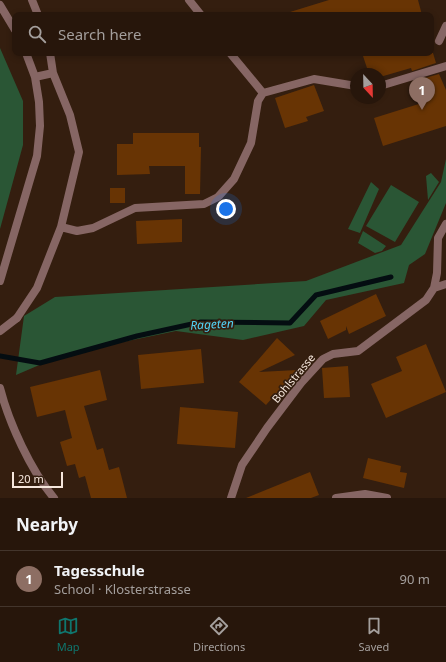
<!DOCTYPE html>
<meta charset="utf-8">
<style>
body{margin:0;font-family:"Noto Sans",sans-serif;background:#2f1f14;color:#f1f3f6}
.compass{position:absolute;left:350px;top:68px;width:36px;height:36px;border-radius:50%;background:#27160b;box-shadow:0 2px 6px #0003;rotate:158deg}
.scale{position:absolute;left:12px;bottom:10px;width:51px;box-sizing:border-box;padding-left:4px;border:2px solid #f5e6dc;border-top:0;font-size:11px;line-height:14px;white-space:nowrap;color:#f5e6dc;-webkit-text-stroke:3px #341e0f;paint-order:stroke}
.you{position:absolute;left:226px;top:209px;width:14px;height:14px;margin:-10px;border:3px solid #fff;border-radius:50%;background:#1a73e8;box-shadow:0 0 0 6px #1a73e833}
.badge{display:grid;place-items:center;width:26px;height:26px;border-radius:50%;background:#0f766e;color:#fff;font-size:13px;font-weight:700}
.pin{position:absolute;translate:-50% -33px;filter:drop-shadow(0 1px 2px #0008)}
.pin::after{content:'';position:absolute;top:21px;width:14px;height:12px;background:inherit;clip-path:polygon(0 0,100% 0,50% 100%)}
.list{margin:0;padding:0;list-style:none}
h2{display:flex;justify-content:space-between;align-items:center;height:52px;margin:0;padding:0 16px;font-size:17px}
h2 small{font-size:13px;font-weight:400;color:#a49f9d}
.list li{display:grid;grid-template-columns:26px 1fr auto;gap:12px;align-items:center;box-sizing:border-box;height:56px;padding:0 16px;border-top:1px solid #43352c}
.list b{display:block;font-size:15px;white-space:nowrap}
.list p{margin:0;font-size:13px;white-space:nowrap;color:#a49f9d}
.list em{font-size:13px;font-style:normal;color:#a49f9d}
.icon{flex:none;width:22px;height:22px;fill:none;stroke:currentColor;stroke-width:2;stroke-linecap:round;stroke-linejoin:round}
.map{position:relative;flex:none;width:446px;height:498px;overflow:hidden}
.search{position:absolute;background:#27160b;box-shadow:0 2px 6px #0003;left:12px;right:12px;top:12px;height:44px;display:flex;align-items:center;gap:10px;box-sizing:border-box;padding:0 14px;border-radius:8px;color:#a49f9d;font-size:15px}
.sheet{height:108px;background:#27160b}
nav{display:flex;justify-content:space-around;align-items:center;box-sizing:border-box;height:56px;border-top:1px solid #43352c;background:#27160b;font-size:11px;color:#a49f9d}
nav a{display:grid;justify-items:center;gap:2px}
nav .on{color:#0f766e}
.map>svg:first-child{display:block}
.green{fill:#2a5635}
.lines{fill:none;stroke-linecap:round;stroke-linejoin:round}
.stream{stroke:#040d11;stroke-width:5}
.building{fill:#683404}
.service{stroke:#866664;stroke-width:8}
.minor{stroke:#866664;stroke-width:8}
.labels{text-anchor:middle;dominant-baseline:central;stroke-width:3.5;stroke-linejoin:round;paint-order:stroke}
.street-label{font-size:11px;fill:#f5e6dc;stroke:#341e0f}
.water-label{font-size:12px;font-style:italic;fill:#51d3f6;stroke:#341e0f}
</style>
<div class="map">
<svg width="446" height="498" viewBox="0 0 446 498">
<rect width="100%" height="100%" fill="#341e0f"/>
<path class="green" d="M0 48 23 101V145L0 229Z
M446 159V203L425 254 409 265 404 283 326 300 304 326 243 340 176 331 65 354 16 375 24 316 55 297 306 281 401 245 441 182Z
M431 173 439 182 428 200 426 176Z
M371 182 379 189 360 233 348 229Z
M391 185 419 202 395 242 366 226Z
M363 231 386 246 382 251 375 253 358 243Z"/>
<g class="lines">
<path class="stream" d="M0 356 40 363 137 336 201 322 290 323 316 295 391 277"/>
</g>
<path class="building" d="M329 0H418L422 15H291L290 12Z
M362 53H433L436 63 412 71 411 68 380 77V74H369Z
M439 74 446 90V126L383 146 374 118 422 103 415 81Z
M314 85 324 111 306 117 308 121 285 128 275 98Z
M133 133H199V147H201L200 194H185V166H149L150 174 117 175V144H133Z
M110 188H125V203H110Z
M182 219V242L137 244 136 221Z
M376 294 386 316 349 334 346 326V330L328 339 320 321Z
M277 338 295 355 259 372 297 370 266 405 239 382Z
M426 344 446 392 386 418 371 384 402 371 396 357Z
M201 349 204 383 141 389 138 355Z
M348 366 350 397 324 398 322 368Z
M100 370 107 400 84 406 97 450 103 448 109 470 119 467 127 498H91L85 476 79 478 75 464 67 466 60 442 72 438 65 410 37 417 30 387Z
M180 407 238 412 235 448 177 444Z
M368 458 401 466 400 472 407 473 404 488 363 478Z
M310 472 319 495 311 498H246Z"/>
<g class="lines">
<path class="service" d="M189 0 201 15
M439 41 446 26
M230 53 263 93
M0 331 17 318"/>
<path class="minor" d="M32 0 38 15
M0 5 15 30
M50 53 53 73
M35 77 53 73 70 115 79 152 61 227 77 231 93 228 135 208 204 204 218 197 234 179 251 143 258 101 263 93 314 79 356 86
M380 86 446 66
M0 281 37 156 40 126 39 102 35 77 26 53
M434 288 437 273 438 238 446 224
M17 318 37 288 61 227
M0 388C9 423 31 471 54 498
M231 498 242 465 267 428 301 383 323 359 333 354 358 351 426 300 434 288 446 284
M336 498 365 494 387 498"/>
</g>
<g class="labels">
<g class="street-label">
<text transform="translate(293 378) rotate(-50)">Bohlstrasse</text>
</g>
<g class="water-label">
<text transform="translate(212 324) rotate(-3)">Rageten</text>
</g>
</g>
</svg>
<svg class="compass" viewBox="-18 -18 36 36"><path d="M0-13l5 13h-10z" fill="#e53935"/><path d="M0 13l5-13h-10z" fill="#a49f9d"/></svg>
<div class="scale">20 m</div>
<div class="you"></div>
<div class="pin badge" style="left:422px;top:110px;background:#8d6e63">1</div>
<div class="search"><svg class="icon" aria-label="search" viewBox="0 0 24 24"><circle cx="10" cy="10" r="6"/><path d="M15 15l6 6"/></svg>Search here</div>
</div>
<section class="sheet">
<h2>Nearby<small></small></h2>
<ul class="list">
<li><span class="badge" style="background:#8d6e63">1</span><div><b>Tagesschule</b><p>School · Klosterstrasse</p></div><em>90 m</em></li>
</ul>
</section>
<nav>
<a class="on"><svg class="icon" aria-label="map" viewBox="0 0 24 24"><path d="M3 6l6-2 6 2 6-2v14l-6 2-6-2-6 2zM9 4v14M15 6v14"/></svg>Map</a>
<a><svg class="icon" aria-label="directions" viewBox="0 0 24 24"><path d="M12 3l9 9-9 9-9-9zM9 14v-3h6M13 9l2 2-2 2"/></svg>Directions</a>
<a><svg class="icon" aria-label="saved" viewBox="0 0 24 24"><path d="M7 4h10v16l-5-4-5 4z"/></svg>Saved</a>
</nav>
